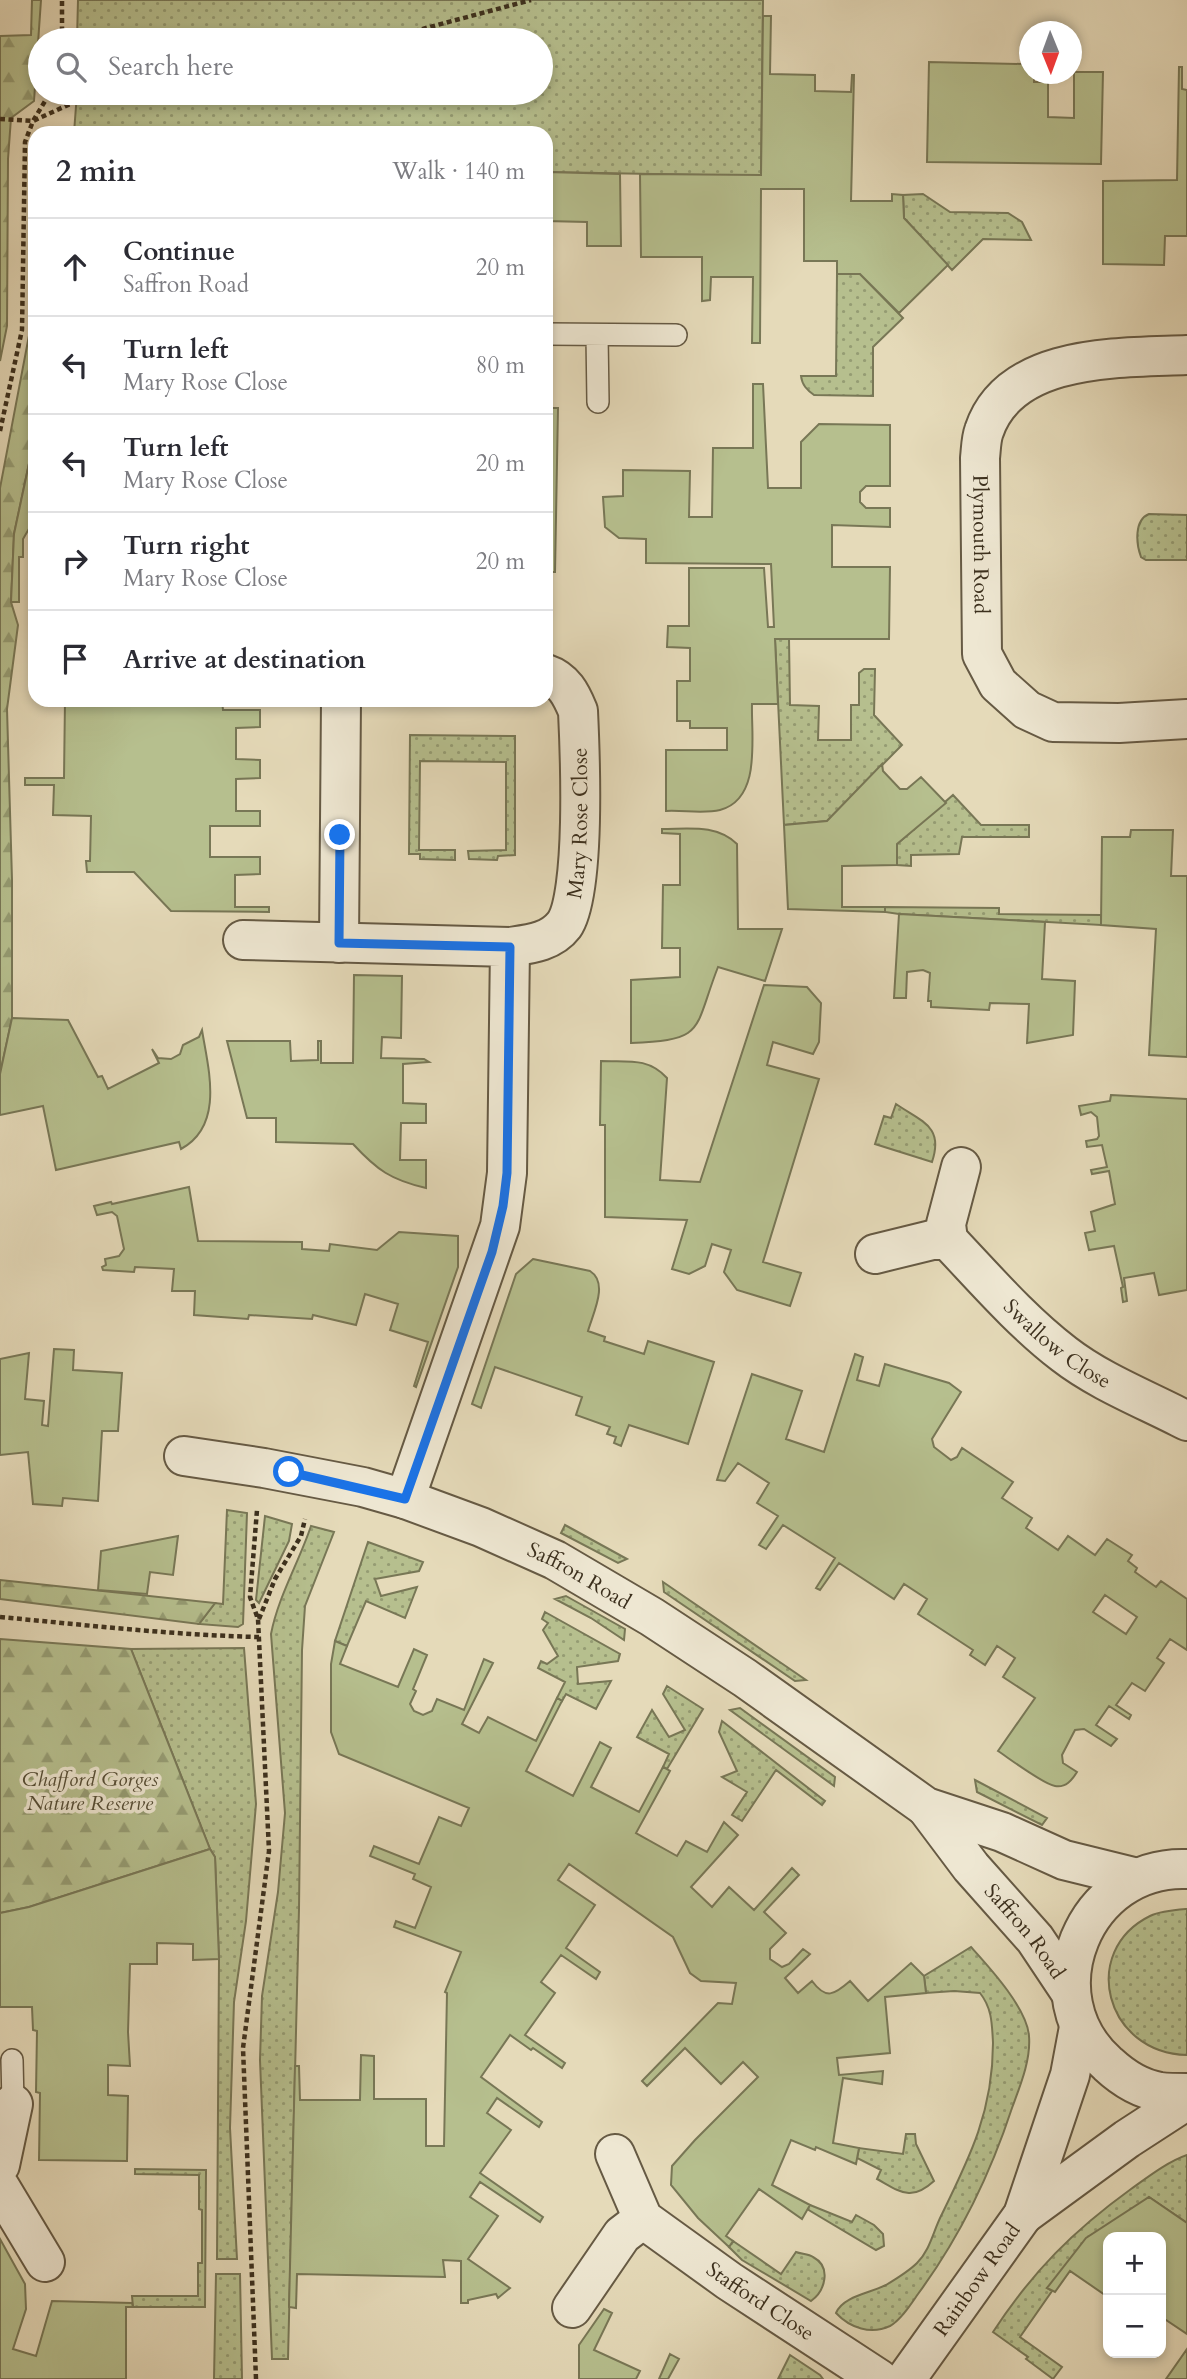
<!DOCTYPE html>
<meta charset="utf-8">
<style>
body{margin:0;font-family:Cardo,serif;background:#f2f2f3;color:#2b2b33}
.controls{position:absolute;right:21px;bottom:21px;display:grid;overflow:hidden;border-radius:14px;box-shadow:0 4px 10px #0003}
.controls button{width:63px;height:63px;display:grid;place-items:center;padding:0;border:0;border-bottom:2px solid #e1e1e2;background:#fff;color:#2b2b33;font:35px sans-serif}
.compass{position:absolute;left:1019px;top:21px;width:63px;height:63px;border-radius:50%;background:#fff;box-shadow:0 4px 10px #0003;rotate:179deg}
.stop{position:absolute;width:21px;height:21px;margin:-16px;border:5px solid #1a73e8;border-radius:50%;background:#fff}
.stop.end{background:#1a73e8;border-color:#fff;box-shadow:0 2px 7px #0008}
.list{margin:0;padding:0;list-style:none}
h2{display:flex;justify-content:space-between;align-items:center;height:91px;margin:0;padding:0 28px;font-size:30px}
h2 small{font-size:23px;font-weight:400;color:#7c7c81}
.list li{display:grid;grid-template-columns:46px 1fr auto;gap:21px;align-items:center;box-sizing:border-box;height:98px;padding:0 28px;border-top:2px solid #e1e1e2}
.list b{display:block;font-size:26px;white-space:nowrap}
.list p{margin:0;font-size:23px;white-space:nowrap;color:#7c7c81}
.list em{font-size:23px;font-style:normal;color:#7c7c81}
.icon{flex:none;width:38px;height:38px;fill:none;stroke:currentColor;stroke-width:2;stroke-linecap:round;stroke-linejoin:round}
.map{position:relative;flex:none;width:1187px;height:2379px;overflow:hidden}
.search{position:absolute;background:#fff;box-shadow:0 4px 10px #0003;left:28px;top:28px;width:525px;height:77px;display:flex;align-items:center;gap:18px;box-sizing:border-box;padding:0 24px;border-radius:38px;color:#7c7c81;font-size:26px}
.panel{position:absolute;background:#fff;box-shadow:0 4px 10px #0003;left:28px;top:126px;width:525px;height:581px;border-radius:21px}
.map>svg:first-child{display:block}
.grass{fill:url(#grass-dots);stroke:#787756;stroke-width:2}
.forest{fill:url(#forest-firs);stroke:#787756;stroke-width:2}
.garden{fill:#b6bf8e;stroke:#787756;stroke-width:2;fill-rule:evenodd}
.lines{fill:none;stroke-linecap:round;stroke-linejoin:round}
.service-casing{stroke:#665a44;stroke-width:24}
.minor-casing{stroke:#665a44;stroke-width:42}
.tertiary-casing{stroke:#665a44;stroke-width:42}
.path{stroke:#3b2f1d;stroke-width:4.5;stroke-dasharray:5 3.5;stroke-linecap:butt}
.service{stroke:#eee7d2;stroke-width:21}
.minor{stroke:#eee7d2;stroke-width:38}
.tertiary{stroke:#eee7d2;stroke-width:38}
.route{stroke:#1a73e8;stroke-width:9}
.labels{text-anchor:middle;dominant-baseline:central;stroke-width:7;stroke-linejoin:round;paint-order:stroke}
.street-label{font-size:21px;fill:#3b2f1d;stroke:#eee7d2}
.park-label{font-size:21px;font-style:italic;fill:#544c34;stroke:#eee7d2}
</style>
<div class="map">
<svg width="1187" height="2379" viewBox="0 0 1187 2379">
<defs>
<pattern id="grass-dots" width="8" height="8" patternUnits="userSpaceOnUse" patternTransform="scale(1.75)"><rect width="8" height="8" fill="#b6bf8e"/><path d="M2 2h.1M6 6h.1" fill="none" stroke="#959c73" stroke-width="1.8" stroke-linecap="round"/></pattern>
<pattern id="forest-firs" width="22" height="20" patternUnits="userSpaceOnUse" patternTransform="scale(1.75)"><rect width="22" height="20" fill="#b6bf8e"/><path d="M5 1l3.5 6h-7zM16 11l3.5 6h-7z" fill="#959c73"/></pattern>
</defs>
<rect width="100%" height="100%" fill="#e5dab9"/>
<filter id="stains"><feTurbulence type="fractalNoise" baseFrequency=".00286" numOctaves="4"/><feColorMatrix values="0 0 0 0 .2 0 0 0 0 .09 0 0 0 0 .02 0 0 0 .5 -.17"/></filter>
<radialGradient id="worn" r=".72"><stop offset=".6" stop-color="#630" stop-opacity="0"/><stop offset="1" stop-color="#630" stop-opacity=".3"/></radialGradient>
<path class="grass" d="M78 0H763L761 176 546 172V133H74L77 93H541V40H77Z
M923 194 950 212 1008 213 1022 222 1031 240 983 239 952 270 904 218 903 195Z
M837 274H860L903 318 873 347V396L814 395C807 390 802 385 801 376H836Z
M1149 514 1187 515V560H1146L1141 557C1136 544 1134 520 1149 514Z
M775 639H789L790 705 819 706 818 740H851V705H859V673L864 669H875L874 715 902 745 827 821 784 825Z
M410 735 515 736V855L498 856 497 860 469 859 468 851 506 850V762L420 761 419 850H455V860L420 859V854H409Z
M953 795 981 825H1029V837H962L959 854 911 855V866L897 865V844Z
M885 907 999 908V914L1101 915V925L899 914 885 912Z
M896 1104C922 1122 944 1126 932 1162L875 1144 884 1116 891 1118Z
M227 1510 247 1513 243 1624 238 1627 199 1624 215 1603 223 1604Z
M265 1516 292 1524 289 1541 259 1603 256 1600Z
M565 1525 627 1559 618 1563 561 1533Z
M311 1526 334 1532 305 1606 302 1650 299 1909 288 2359H272L260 2060 262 1996 278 1892 285 1813 271 1634C278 1597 299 1562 311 1526Z
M368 1542 423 1562 419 1571 375 1579 381 1596 417 1587 405 1618 366 1601 347 1646 335 1641Z
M663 1582 806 1680 795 1681 664 1592Z
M566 1596 625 1629 624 1640 591 1618 555 1599Z
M545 1612 620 1654 618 1661 577 1667 578 1684 611 1681 596 1709 566 1694 562 1701 557 1698 565 1682 538 1668 541 1661 547 1664 558 1656 543 1630 548 1623 542 1619Z
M244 1648 256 1804 246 1921 234 2002 230 2128 237 2259H217L219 1959 215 1857 210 1849 131 1649Z
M667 1686 703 1709 667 1769 663 1767 669 1754 637 1737 652 1710 669 1737 685 1730 663 1694Z
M740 1708 835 1777 834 1786 730 1710Z
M722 1721 825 1801 822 1805 776 1770 742 1821 732 1815 747 1792 722 1777 737 1771 719 1732Z
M975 1780 1047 1818 1042 1825 977 1792Z
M1187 1909V2055C1105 2053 1079 1951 1150 1916 1161 1911 1175 1910 1187 1909Z
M971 1947C989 1967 1027 2008 1029 2036 1031 2060 1020 2086 1012 2108 990 2175 960 2237 918 2294 911 2304 901 2320 890 2326 871 2335 850 2328 836 2313 843 2296 871 2293 886 2285 896 2279 909 2271 917 2263 930 2250 933 2232 941 2216 970 2157 993 2111 993 2043 992 2024 992 2008 980 1993L954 1991 926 1993 924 1976Z
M906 2134H915L916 2144 934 2181C911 2202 901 2192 877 2179L881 2170 857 2158 859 2148 903 2154Z
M1187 2155V2223L1149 2197 1047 2288 1052 2291 1020 2337 1062 2367 1053 2379 1026 2359 1028 2357 993 2332C1033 2271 1073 2231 1131 2189 1148 2177 1167 2162 1187 2155Z
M135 2169 206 2170 205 2307H133L132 2296H198V2263H202V2210L199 2209V2175L135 2174Z
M810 2205 852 2222 856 2215 874 2225 883 2234 884 2246 876 2250 807 2209Z
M733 2241 781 2274 796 2252C801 2254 809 2254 813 2257 832 2267 825 2291 811 2301L742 2260 729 2247Z
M216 2274H240L242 2379H214Z
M790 2355 820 2375 823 2379H778Z"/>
<path class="forest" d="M32 0H41L34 101 11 118 8 159 7 326 0 361V36L31 35Z
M35 224V435L14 534 11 602 18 625 7 709 12 880V1018L0 1074V488L31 325Z
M0 1580 215 1603 199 1624 0 1599Z
M0 1639 131 1649 210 1849 29 1907 0 1913Z"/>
<path class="garden" d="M763 16H771L770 74 815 75V91L851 92 852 75H854L851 201H892V194L903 195 904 218 948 265 899 313 860 274H837V261H804V189H761L760 343H752L753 277H711L710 300 702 301V257H641L640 174 761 175Z
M1023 43H1029L1030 74H1034V82H1048V117L1074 118V72H1103L1101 164 927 162 929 62 1022 64Z
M1179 67H1182V89L1187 90V236H1165L1164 265 1103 264V181L1177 180Z
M546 172 620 174 621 246H587V222L546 221Z
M753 384H763L768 488H801V442L819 424 890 425V486H866L860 492V502L866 508H890V527L832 525V567H890L889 639H775L778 704H752C751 737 762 799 720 810 704 814 683 810 666 811V750H727V728H690V721H677V681H690V648L667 647 668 626H689V568H764L768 627H774L771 564 646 563V539L619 538 605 527 603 497 623 496V470L690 471 689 517H712L713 448H753Z
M546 408H558L555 572H546Z
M35 456V527H30L23 539V557H19V602H11L14 534 30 459Z
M65 700H222L223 710H260V727L236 728V759L260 760V778L236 779V811H260V826H210V857H260V874L235 875V907H269V912L171 911 134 872H87L86 861H90L91 816 53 815 54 785H25V778H64Z
M882 764 883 771 900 789H907L921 777 946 803 897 844V865L842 866V907H885V912L788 909 784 825 827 821Z
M662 829C689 829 716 824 737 844L738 929H782L765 981 718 967C693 1031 707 1040 631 1043V980L680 977V948H662L663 885H680V834L662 833Z
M1131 830H1173L1171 876H1187V1057L1149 1055 1156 929 1101 925 1102 837H1130Z
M899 914 1045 922 1042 979 1075 981 1073 1035 1027 1043 1029 1004 990 1003 989 1010 931 1007V1001H928L930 973 923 970 907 972 906 998H894Z
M354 975 402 976 401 1038 382 1037 381 1058 424 1059 429 1062 403 1064V1103L426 1104V1123H401L400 1160H426V1188C391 1180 377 1170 353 1144L276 1142V1118H247L227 1041H290L291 1061 318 1060V1041H321V1063H353Z
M764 985 807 987 821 1003 819 1042 813 1054 773 1042 767 1065 819 1079 763 1262 801 1273 790 1306 737 1290 724 1272 731 1250 712 1244 705 1266 689 1274 672 1269 687 1220 605 1217V1125H600L601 1061C627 1062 648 1057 667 1078L660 1180 700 1182Z
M12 1018 68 1020 98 1077 102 1076 108 1089 159 1063 152 1049 158 1058 171 1059 180 1054 183 1045 199 1037 202 1030C208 1068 225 1125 181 1149L179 1142 56 1170 43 1106 0 1115V1074Z
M1111 1095 1187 1099V1290L1159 1295 1154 1273 1124 1278 1127 1301 1123 1302 1121 1288 1123 1287 1114 1246 1089 1250 1085 1233 1095 1231 1091 1212 1115 1204 1109 1171 1092 1174 1091 1170 1107 1167 1102 1145 1087 1147 1086 1141 1097 1139 1099 1136 1097 1117 1091 1112 1081 1115 1079 1106 1110 1101Z
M189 1187 198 1241 302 1242V1249L329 1251 330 1244 377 1250 399 1232 458 1236V1267L416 1387 414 1386 428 1342 390 1330 398 1304 365 1294 356 1325 313 1315 312 1319 249 1315 248 1319 194 1315 195 1291H172L174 1269 135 1267 134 1272 103 1270 102 1267 106 1265 105 1259 119 1256 124 1249 117 1216 112 1212 97 1215 94 1206 111 1202 112 1204Z
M533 1259 590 1271C609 1283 593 1313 588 1331L605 1337 604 1341 644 1354 648 1341 714 1362 688 1444 629 1425 621 1446 614 1443 616 1437 607 1434 610 1427 576 1415 582 1397 495 1367 481 1408 472 1404 516 1274Z
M54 1349 74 1350 73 1370 122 1373 118 1431H102L98 1501 63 1498 62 1506 33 1504 28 1452 0 1455V1359L29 1353 25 1399 44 1401 42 1425 48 1426Z
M855 1354 863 1357 857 1380 879 1386 885 1364 949 1383 961 1392 932 1439 934 1447 951 1460 957 1457 962 1448 1013 1482 1002 1498 1032 1518 1026 1528 1058 1550 1068 1536 1095 1555 1107 1539 1132 1555 1128 1561 1137 1568 1135 1572 1156 1587 1161 1581 1187 1599V1650L1170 1639 1157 1658 1164 1663 1145 1691 1132 1683 1116 1705 1131 1715 1129 1719 1109 1706 1096 1725 1117 1739 1111 1746 1084 1729 1075 1730 1062 1755 1063 1763 1077 1772C1072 1780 1066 1788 1055 1786 1043 1784 1010 1759 998 1751L1035 1698 1003 1677 1015 1658 997 1646 985 1665 970 1655 973 1650 918 1614 927 1599 904 1584 894 1599 839 1563 820 1590 816 1588 835 1558 783 1525 766 1549 759 1545 778 1516 757 1503 769 1483 738 1463 725 1481 717 1480 752 1374 802 1391 786 1439 824 1452ZM1105 1595 1137 1617 1126 1634 1093 1612Z
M178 1536 173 1575 150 1572 147 1594 98 1590 101 1551Z
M335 1641 347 1646 340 1664 398 1687 414 1649 427 1655 413 1689 416 1691 410 1704 414 1711 423 1715 432 1711 437 1699 464 1710 484 1659 493 1663 462 1724 479 1733 488 1717 536 1741 557 1698 562 1701 526 1771 573 1796 600 1742 611 1748 591 1787 639 1812 663 1767 670 1771 636 1833 677 1856 686 1841 707 1852 724 1822 738 1835 691 1887 712 1907 729 1887 754 1910 792 1868 799 1875 764 1912 786 1933 770 1949V1959L782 1967 789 1964 803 1949 810 1954 785 1978 798 1993 812 1981C826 2000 834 1995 850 1981L868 2001 911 1963 924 1976 926 1993 885 1997 890 2053 837 2058 839 2075 883 2071 882 2084 843 2078 833 2143 859 2148 856 2164 816 2147 815 2150 791 2140 772 2185 810 2205 802 2219 759 2189 726 2236 733 2241 729 2247 698 2218 671 2185 672 2166 695 2140 758 2077 743 2062 721 2084 685 2048 647 2086 642 2081 718 2003 732 2004 736 1983 701 1981 690 1973 673 1937 569 1864 558 1880 595 1905 566 1948 600 1972 596 1979 561 1955 541 1982 555 1993 525 2035 565 2063 562 2068 533 2048 531 2050 510 2035 481 2077 542 2122 539 2127 497 2098 487 2113 511 2130 480 2173 543 2217 540 2222 480 2182 470 2197 498 2216 468 2259 510 2288 498 2298 496 2294 468 2300V2303H461V2261L443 2260 445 2277 297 2274 296 2308 289 2307 295 2066H299L300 2100H360L361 2055 374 2056V2099H426V2146H444L447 1993 445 1992 461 1952 394 1927 396 1921 415 1928 431 1887 413 1879 415 1874 370 1856 374 1846 419 1864 439 1817 461 1826 469 1808 339 1754 331 1732V1664Z
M210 1849 215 1857 219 1959 193 1960V1944L157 1943V1964H130L128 2032 130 2066 108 2065V2095L128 2096 127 2161 39 2160 40 2093 36 2092 37 2031 33 2030 32 2007H0V1913L29 1907Z
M1149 2197 1187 2223V2334L1163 2318 1161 2320V2237H1108V2297L1070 2271 1055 2292 1047 2288 1086 2238Z
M0 2239 25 2284 26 2309 13 2349 36 2356 52 2301 132 2303 133 2307H126V2379H0Z
M604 2309 612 2313 594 2350 640 2371 636 2379H579V2345Z
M1187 2349V2379H1166Z
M670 2354 679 2359 668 2379H659Z"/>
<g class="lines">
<g class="service-casing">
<path id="service" d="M546 334 676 335
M597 335 598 402
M12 2060 13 2104"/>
</g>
<g class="minor-casing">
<g id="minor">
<path id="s1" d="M1187 355C1120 358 1010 353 984 431 981 439 981 449 980 458L982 654 998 684 1027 710 1053 722 1119 723 1187 719"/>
<path d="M243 940 510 947 507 1173 500 1226 405 1499"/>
<path d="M339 943 341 700"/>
<path id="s2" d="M510 947C530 944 551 942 564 925 586 895 580 753 578 711 571 694 564 680 546 674"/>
<path d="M948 1240 946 1224 961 1167"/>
<path id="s3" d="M875 1254 932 1240H948C985 1279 1021 1321 1064 1354 1100 1382 1147 1400 1187 1421"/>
<path id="s4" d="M184 1456 264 1468 363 1487 405 1499 481 1527 555 1560 652 1617 745 1678 926 1807 1002 1832 1064 1860 1137 1878"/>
<path id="s5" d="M926 1807 971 1867 1035 1939 1071 1993"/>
<path id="s6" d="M615 2154 643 2219 729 2281 879 2379"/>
<path d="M0 2165 13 2104"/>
<path d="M0 2187 45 2262"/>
<path d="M572 2308 622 2235 643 2219"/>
</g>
</g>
<g class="tertiary-casing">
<g id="tertiary">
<path d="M1187 1869C1084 1865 1030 1996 1108 2064 1122 2077 1141 2089 1160 2092 1169 2093 1178 2093 1187 2093"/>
<path d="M1023 2215 1127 2139 1187 2100"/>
<path id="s7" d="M906 2379 1023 2215 1070 2075 1079 2027"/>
</g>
</g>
<path class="path" d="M62 40V0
M381 40 531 0
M0 119 33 121 94 93
M0 431 22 330 25 142 33 121 50 93
M0 1617C86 1625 172 1635 259 1637
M259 1619 275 1579 301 1536 305 1519
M256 2379 243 2048 269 1851 258 1619 250 1597 257 1510"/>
<use href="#service" class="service"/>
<use href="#minor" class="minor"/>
<use href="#tertiary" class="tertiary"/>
</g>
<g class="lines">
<path class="route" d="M289 1472 405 1499 492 1252 503 1206 507 1173 510 947 339 943 340 835"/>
</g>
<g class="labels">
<g class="street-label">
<text stroke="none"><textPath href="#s1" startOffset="345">Plymouth Road</textPath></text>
<text stroke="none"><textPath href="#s2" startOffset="164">Mary Rose Close</textPath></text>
<text stroke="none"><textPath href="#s3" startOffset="226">Swallow Close</textPath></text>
<text stroke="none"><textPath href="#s4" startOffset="416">Saffron Road</textPath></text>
<text stroke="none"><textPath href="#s5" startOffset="159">Saffron Road</textPath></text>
<text stroke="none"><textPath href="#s7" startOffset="122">Rainbow Road</textPath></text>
<text stroke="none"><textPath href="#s6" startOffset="214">Stafford Close</textPath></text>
</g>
<g class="park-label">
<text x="90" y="1779">Chafford Gorges<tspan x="90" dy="24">Nature Reserve</tspan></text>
</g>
</g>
<rect width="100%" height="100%" filter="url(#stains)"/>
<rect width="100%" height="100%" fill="url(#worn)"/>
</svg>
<div class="controls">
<button>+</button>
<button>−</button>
</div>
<svg class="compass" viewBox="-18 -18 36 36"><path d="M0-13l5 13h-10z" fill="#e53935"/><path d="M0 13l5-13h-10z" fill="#7c7c81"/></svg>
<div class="stop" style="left:289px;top:1472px"></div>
<div class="stop end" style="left:340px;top:835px"></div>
<div class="search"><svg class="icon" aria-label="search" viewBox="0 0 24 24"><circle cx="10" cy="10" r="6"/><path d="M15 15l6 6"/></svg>Search here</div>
<section class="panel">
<h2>2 min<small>Walk · 140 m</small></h2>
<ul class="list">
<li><svg class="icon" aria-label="ahead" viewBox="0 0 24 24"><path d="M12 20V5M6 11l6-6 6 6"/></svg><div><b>Continue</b><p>Saffron Road</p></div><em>20 m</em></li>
<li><svg class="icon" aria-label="left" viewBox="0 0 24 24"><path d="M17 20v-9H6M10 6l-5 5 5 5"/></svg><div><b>Turn left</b><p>Mary Rose Close</p></div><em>80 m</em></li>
<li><svg class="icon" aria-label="left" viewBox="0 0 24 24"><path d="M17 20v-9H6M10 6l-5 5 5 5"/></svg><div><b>Turn left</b><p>Mary Rose Close</p></div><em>20 m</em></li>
<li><svg class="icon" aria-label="right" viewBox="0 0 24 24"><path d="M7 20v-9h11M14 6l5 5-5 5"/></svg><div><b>Turn right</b><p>Mary Rose Close</p></div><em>20 m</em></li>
<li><svg class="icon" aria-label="arrive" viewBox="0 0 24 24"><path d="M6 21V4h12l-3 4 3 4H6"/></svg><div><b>Arrive at destination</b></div></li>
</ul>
</section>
</div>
